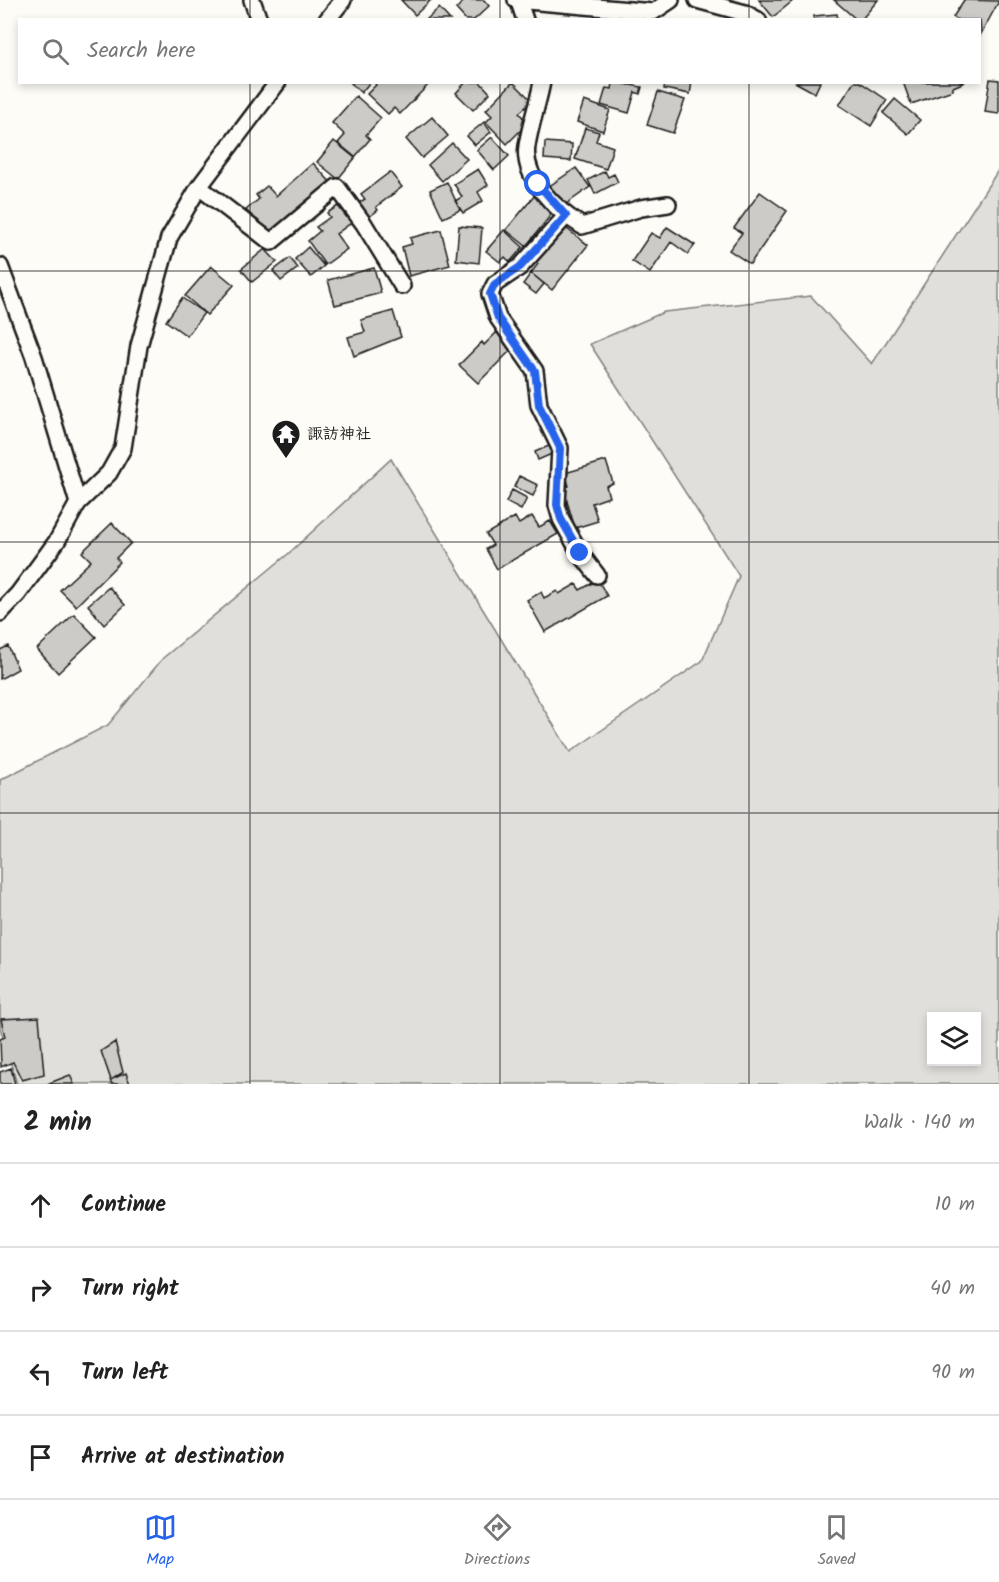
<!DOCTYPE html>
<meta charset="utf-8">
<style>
body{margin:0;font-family:Kalam,"Klee One",sans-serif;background:#f2f2f2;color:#222}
.controls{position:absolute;right:18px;bottom:18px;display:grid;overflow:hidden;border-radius:0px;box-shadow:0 3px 9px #0003}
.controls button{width:54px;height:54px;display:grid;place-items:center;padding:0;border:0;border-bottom:2px solid #e0e0e0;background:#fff;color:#222;font:30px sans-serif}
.stop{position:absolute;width:18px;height:18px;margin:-14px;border:4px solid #2563eb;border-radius:50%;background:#fff}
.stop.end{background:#2563eb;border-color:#fff;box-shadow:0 2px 6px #0008}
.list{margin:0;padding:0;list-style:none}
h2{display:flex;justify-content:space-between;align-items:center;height:78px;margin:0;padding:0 24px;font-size:26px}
h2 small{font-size:20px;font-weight:400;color:#767676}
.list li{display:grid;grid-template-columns:39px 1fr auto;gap:18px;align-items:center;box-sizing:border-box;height:84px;padding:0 24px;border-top:2px solid #e0e0e0}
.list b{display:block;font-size:22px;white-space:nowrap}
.list em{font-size:20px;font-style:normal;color:#767676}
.icon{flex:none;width:33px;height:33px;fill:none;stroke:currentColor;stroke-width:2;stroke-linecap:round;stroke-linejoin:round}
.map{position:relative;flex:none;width:999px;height:1084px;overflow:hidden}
.search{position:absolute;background:#fff;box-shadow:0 3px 9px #0003;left:18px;right:18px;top:18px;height:66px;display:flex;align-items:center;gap:15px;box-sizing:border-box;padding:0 21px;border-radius:0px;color:#767676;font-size:22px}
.sheet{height:414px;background:#fff}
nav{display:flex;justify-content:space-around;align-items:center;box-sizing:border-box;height:84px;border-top:2px solid #e0e0e0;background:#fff;font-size:16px;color:#767676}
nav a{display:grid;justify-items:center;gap:3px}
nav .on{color:#2563eb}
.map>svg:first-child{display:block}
.green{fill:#e0dfdb;stroke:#7e7e7c;stroke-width:1.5;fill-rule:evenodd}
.building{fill:#cccbc8;stroke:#1c1c1c;stroke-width:1.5}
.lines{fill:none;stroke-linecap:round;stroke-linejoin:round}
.minor-casing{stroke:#1c1c1c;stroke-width:20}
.minor{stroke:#fdfcf7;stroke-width:15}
.route{stroke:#2563eb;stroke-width:8}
.grid{fill:none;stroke:#1c1c1c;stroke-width:1.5;stroke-opacity:0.55}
.labels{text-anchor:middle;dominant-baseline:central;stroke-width:6;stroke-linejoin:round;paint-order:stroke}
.poi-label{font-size:16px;font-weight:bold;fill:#1c1c1c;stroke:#fdfcf7;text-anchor:start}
</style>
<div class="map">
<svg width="999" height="1084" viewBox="0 0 999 1084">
<rect width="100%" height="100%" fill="#fdfcf7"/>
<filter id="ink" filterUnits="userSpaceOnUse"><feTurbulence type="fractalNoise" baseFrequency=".0167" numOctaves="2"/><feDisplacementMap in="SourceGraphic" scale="12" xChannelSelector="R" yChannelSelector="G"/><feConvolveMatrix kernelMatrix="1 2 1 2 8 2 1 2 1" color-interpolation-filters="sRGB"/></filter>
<g filter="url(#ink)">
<path class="green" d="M999 169V1084H17L0 1028V780L108 725 163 658 288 554 391 459 570 752 702 661 739 576 590 344 664 312 811 296 872 364ZM932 1017H976V1062H932Z"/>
<path class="building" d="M401 0H431L415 15Z
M465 0H484L489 6 474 20H466L456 9Z
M759 0H794L773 17Z
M834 0H878L861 20H857Z
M964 0 999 1 981 34 980 20H958L953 17Z
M439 8 450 20H426Z
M837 14 838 20H814V16Z
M990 79 999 80V114L985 112Z
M350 82H370L361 93Z
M431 82 400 114 394 108 388 114 367 94 376 85 374 82Z
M466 82H480L490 93 473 110 456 93Z
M513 82 532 101 519 113 528 123 507 144 486 122 492 116 486 110Z
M613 82 642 87 640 94 635 92 629 113 601 105 606 88 612 89Z
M665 82H692L690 94 664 89Z
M795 82H820L815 93Z
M854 82H860L887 100 871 126 839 105Z
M903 82H965L953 87V90L911 104Z
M658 92 685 100 673 133 647 125Z
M356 96 381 118 366 135 370 139 355 157 338 143 345 135 332 123Z
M895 99 920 120 908 134 883 113Z
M584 101 610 110 603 131 577 122Z
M432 117 448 136 422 158 406 139Z
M484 122 491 132 475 145 467 136Z
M585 128 599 132 596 141 613 147 606 169 575 159Z
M492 137 509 156 494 170 477 150Z
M334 141 355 158 338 179 317 162Z
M545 142 572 144 571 161 544 159Z
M452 143 467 159 442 181 428 165Z
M313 163 333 185 273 239 246 210 259 199 256 195 267 186 276 196Z
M576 168 590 187 562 207 548 187Z
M478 169 488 185 478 192 483 201 463 213 455 201 462 197 454 184Z
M605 171 608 177 614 174 618 182 595 194 588 180Z
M390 172 402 187 376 207 378 210 365 220 354 206 365 199 361 194Z
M447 182 460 210 443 218 430 190Z
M760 192 787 211 750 264 729 250 742 233 734 228Z
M535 195 554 211 526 246 506 230Z
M338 206 351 223 336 234 347 249 325 265 308 241 320 231 316 227 330 217 327 213Z
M459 226 482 228 479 263 456 260Z
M563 226 588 245 552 290 531 273 538 264 534 261Z
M667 227 695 245 688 254 671 242 650 273 632 261 651 233 660 238Z
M441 230 450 265 409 276 402 247 412 244 410 238Z
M504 230 523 247 510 262 505 257 500 262 486 251Z
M308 247 324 266 311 277 295 259Z
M265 249 277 262 252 282 241 269Z
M290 258 298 268 281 281 273 271Z
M211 266 234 285 207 315 185 296Z
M374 268 381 293 335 305 328 280Z
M531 273 544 284 536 294 523 284Z
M182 298 204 313 187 336 166 321Z
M393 311 401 337 354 356 348 337 365 332 361 320Z
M497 332 513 348 478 383 459 365 482 342 484 345Z
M551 445 554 453 538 460 535 452Z
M606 461 613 483 606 486 609 497 592 503 598 521 575 528 563 488 569 486 565 473Z
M519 476 538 485 533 496 514 487Z
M512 490 527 498 521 510 506 502Z
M532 516 539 527 550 521 558 534 497 569 486 549 493 545 486 534 515 517 519 524Z
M112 523 131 543 116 558 120 562 76 606 60 590 91 561 82 552Z
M598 580 607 596 545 632 527 600 541 592 544 598 557 591 559 594 576 584 580 590Z
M109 587 125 605 104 625 88 605Z
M74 614 96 637 58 673 37 649Z
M8 646 18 669 0 679V650Z
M39 1017 44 1074 22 1080 13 1062 1 1067 0 1039 5 1037 1 1019Z
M115 1042 123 1072 111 1080 101 1051Z
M11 1068 15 1084H0V1072Z
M126 1073 130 1084H112L110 1080Z
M70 1075 74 1084H47Z"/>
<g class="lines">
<g class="minor-casing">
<path id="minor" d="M252 0 259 20
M516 0 653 12 671 0
M697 0 745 13 758 20
M519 2 525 20
M327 20 343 0
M542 82C538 104 530 125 527 146 522 178 556 210 582 226L641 208 668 204
M199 187 271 242 337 187 364 224 402 286
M566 216 520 267 495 284 490 294 498 318 535 371 539 405 560 448 557 505 561 519 580 553 597 575
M0 266 34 357 78 503
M0 613 18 594 57 541 78 503 109 473 123 448 139 346 169 238 199 187 278 82"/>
</g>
<use href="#minor" class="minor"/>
</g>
</g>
<g class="lines" filter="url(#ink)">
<path class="route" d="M538 184 566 216 520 267 495 284 490 294 498 318 535 371 539 405 560 448 557 505 561 519 580 553"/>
</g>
<path class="grid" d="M250 0V20M500 0V20M749 0V20M250 82V1084M500 82V1084M749 82V1084M0 271H999M0 542H999M0 813H999"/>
<defs>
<g id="temple-pin" transform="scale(1.5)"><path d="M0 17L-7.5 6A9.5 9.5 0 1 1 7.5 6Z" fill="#1c1c1c" stroke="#fdfcf7"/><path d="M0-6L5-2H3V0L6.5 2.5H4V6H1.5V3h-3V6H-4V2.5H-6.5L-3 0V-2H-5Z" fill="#fff"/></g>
</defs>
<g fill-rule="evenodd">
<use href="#temple-pin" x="286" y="434"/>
</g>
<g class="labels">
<g class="poi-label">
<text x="307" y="434">諏訪神社</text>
</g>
</g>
</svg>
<div class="controls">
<button><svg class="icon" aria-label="layers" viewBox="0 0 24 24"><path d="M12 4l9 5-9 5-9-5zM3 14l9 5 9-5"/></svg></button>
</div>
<div class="stop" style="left:538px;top:184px"></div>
<div class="stop end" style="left:580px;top:553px"></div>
<div class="search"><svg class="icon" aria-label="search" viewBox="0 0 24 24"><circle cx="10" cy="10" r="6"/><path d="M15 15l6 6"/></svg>Search here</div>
</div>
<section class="sheet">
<h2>2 min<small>Walk · 140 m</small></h2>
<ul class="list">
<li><svg class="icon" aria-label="ahead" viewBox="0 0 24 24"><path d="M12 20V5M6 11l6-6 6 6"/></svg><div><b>Continue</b></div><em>10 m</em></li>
<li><svg class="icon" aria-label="right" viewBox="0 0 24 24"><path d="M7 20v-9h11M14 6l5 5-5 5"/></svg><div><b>Turn right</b></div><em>40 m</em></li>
<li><svg class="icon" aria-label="left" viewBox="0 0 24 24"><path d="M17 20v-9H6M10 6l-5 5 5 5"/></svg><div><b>Turn left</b></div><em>90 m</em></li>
<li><svg class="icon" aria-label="arrive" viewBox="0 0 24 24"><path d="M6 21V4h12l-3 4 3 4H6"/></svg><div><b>Arrive at destination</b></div></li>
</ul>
</section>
<nav>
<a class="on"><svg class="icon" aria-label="map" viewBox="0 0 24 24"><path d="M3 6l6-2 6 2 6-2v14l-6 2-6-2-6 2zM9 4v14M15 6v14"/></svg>Map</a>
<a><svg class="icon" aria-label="directions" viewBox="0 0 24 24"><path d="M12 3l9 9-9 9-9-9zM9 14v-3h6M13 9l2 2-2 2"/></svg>Directions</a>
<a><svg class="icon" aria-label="saved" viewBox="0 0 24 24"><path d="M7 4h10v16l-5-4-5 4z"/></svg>Saved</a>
</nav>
